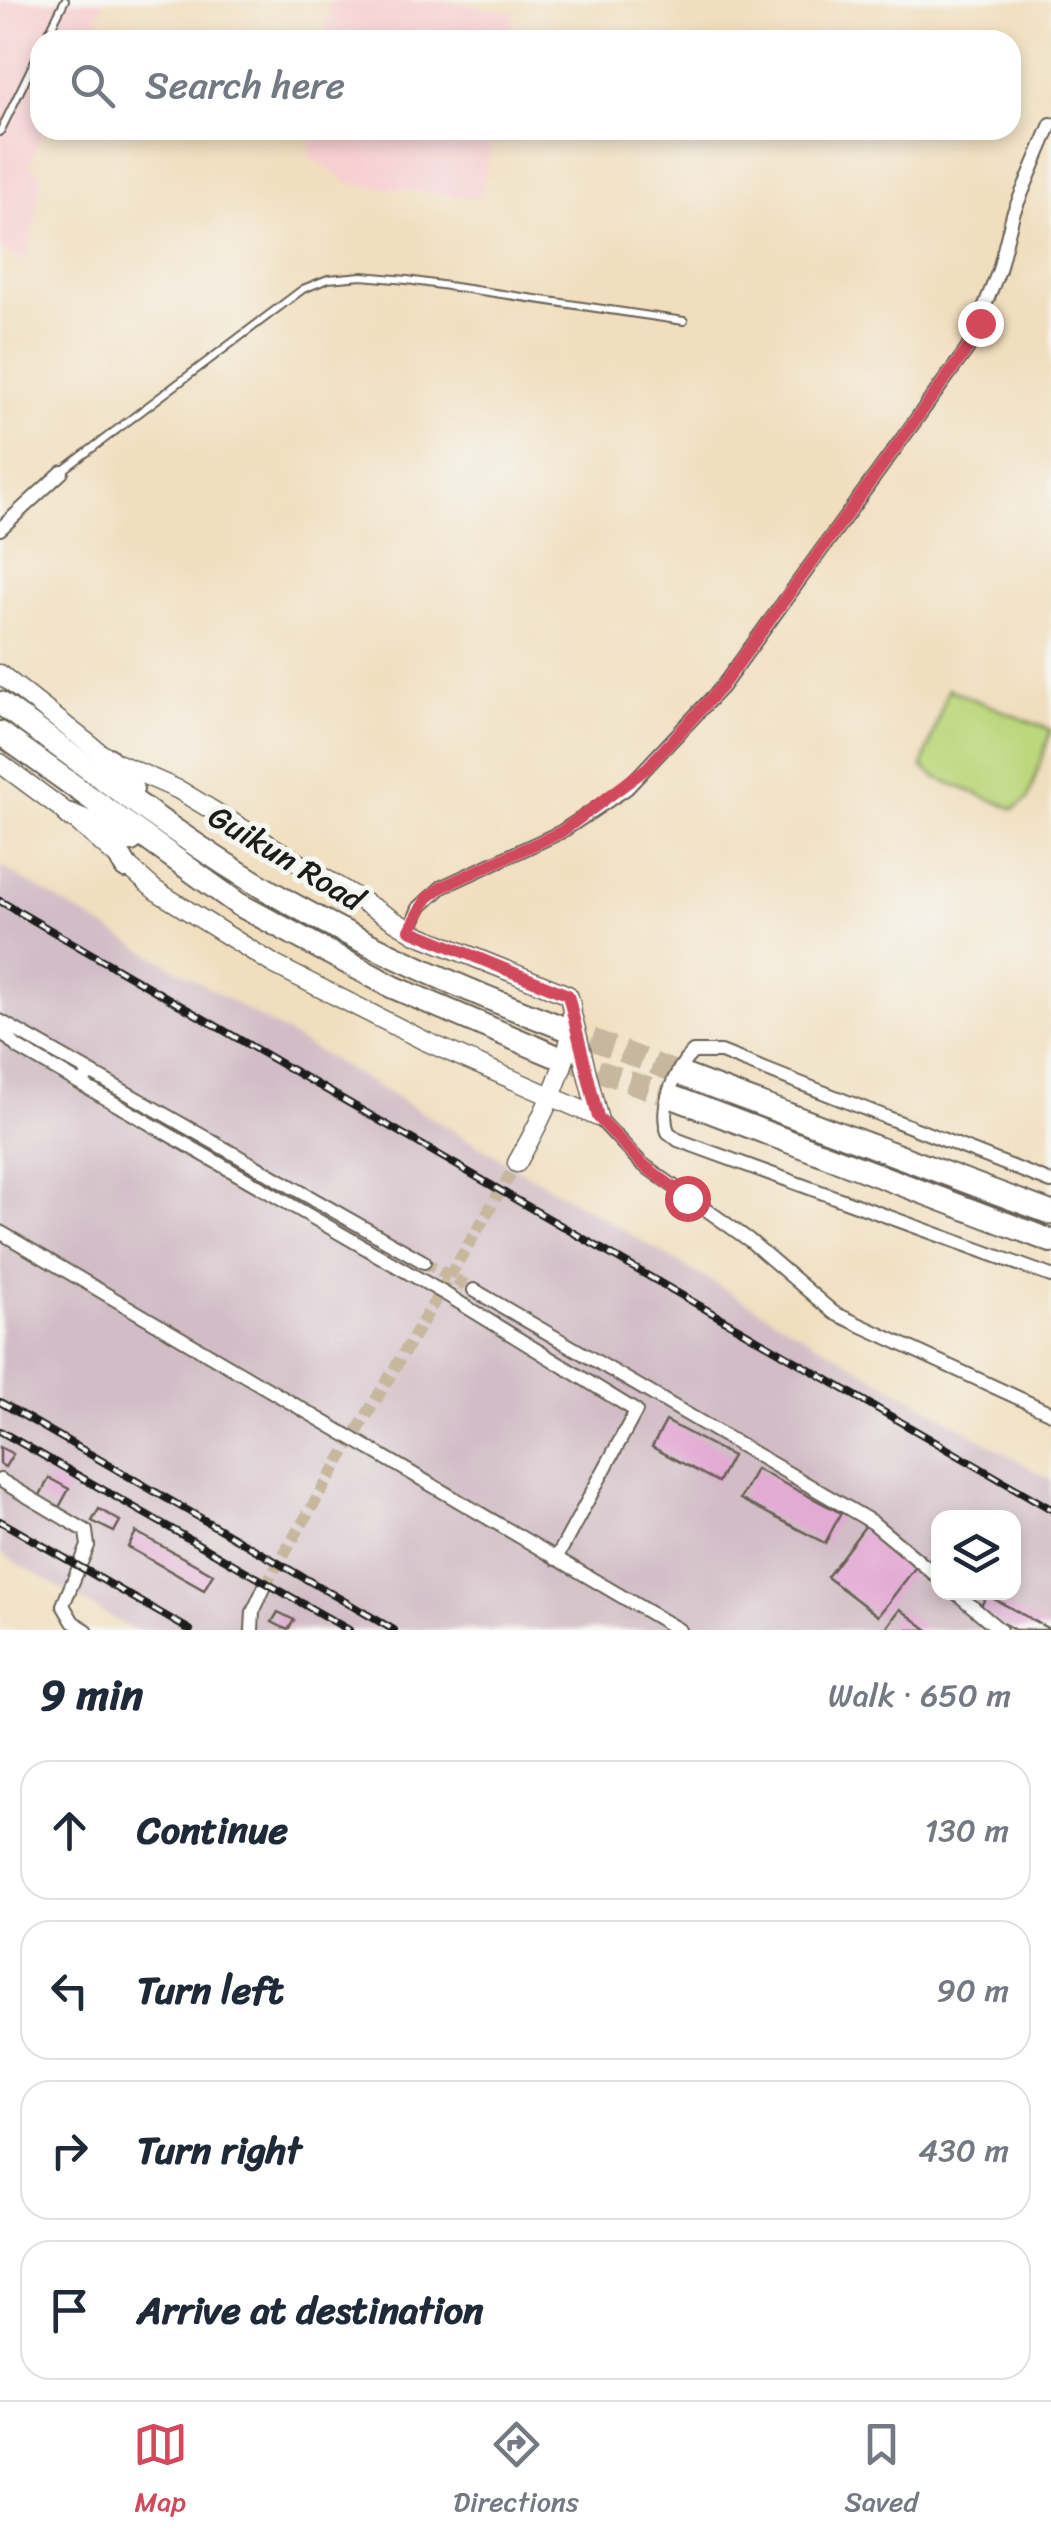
<!DOCTYPE html>
<meta charset="utf-8">
<style>
body{margin:0;font-family:Sriracha,sans-serif;background:#f2f2f3;color:#1f2937}
.controls{position:absolute;right:30px;bottom:30px;display:grid;overflow:hidden;border-radius:20px;box-shadow:0 5px 15px #0003}
.controls button{width:90px;height:90px;display:grid;place-items:center;padding:0;border:0;border-bottom:2px solid #e0e1e3;background:#fff;color:#1f2937;font:50px sans-serif}
.stop{position:absolute;width:30px;height:30px;margin:-22px;border:8px solid #d1495b;border-radius:50%;background:#fff}
.stop.end{background:#d1495b;border-color:#fff;box-shadow:0 2px 10px #0008}
.list{margin:0;padding:0;list-style:none}
h2{display:flex;justify-content:space-between;align-items:center;height:130px;margin:0;padding:0 40px;font-size:42px}
h2 small{font-size:32px;font-weight:400;color:#747a83}
.list li{display:grid;grid-template-columns:65px 1fr auto;gap:30px;align-items:center;box-sizing:border-box;height:140px;margin:0 20px 20px;padding:0 20px;border:2px solid #e0e1e3;border-radius:30px}
.list b{display:block;font-size:38px;white-space:nowrap}
.list em{font-size:32px;font-style:normal;color:#747a83}
.icon{flex:none;width:55px;height:55px;fill:none;stroke:currentColor;stroke-width:2;stroke-linecap:round;stroke-linejoin:round}
.map{position:relative;flex:none;width:1051px;height:1630px;overflow:hidden}
.search{position:absolute;background:#fff;box-shadow:0 5px 15px #0003;left:30px;right:30px;top:30px;height:110px;display:flex;align-items:center;gap:25px;box-sizing:border-box;padding:0 35px;border-radius:30px;color:#747a83;font-size:38px}
.sheet{height:770px;background:#fff}
nav{display:flex;justify-content:space-around;align-items:center;box-sizing:border-box;height:140px;border-top:2px solid #e0e1e3;background:#fff;font-size:28px;color:#747a83}
nav a{display:grid;justify-items:center;gap:5px}
nav .on{color:#d1495b}
.map>svg:first-child{display:block}
.built{fill:#f7cfd1}
.industrial{fill:#d2bdc6;fill-rule:evenodd}
.green{fill:#bcd77d;stroke:#6c7a4c;stroke-width:2.5}
.building{fill:#e3abd4}
.lines{fill:none;stroke-linecap:round;stroke-linejoin:round}
.street-tunnel{stroke:#c6b79e;stroke-width:12;stroke-dasharray:12 6;stroke-linecap:butt}
.highway-tunnel{stroke:#c6b79e;stroke-width:22;stroke-dasharray:22 11;stroke-linecap:butt}
.lane-casing{stroke:#676055;stroke-width:10}
.street-casing{stroke:#676055;stroke-width:16}
.secondary-casing{stroke:#676055;stroke-width:21}
.highway-casing{stroke:#676055;stroke-width:26}
.lane{stroke:#fff;stroke-width:6}
.street{stroke:#fff;stroke-width:12}
.secondary{stroke:#fff;stroke-width:18}
.highway{stroke:#fff;stroke-width:22}
.rail-casing{stroke:#1c1c1c;stroke-width:8}
.rail{stroke:#f6f6f2;stroke-width:4;stroke-dasharray:11;stroke-linecap:butt}
.route{stroke:#d1495b;stroke-width:12}
.labels{text-anchor:middle;dominant-baseline:central;stroke-width:10;stroke-linejoin:round;paint-order:stroke}
.street-label{font-size:32px;fill:#1c1c1c;stroke:#f6f6f2}
</style>
<div class="map">
<svg width="1051" height="1630" viewBox="0 0 1051 1630">
<rect width="100%" height="100%" fill="#f6f6f2"/>
<filter id="ink" filterUnits="userSpaceOnUse"><feTurbulence type="fractalNoise" baseFrequency=".01" numOctaves="2"/><feDisplacementMap in="SourceGraphic" scale="20" xChannelSelector="R" yChannelSelector="G"/><feConvolveMatrix kernelMatrix="1 2 1 2 8 2 1 2 1" color-interpolation-filters="sRGB"/></filter>
<filter id="wash" filterUnits="userSpaceOnUse"><feTurbulence type="fractalNoise" baseFrequency=".0048" numOctaves="4" result="noise"/><feDisplacementMap in="SourceGraphic" scale="40" xChannelSelector="R" yChannelSelector="G"/><feGaussianBlur stdDeviation="2.25" result="paint"/><feColorMatrix in="noise" values="0 0 0 0 0 0 0 0 0 0 0 0 0 0 0 0 0 1.4 0 .05"/><feComposite in="paint" operator="in"/></filter>
<g filter="url(#wash)">
<rect width="100%" height="100%" fill="#f1debe"/>
<path class="built" d="M0 0H105L87 40H40V130H45L29 164 43 175 27 260 0 251Z
M330 0H440L515 12 510 40H325Z
M313 130H494L481 199 350 184 309 156Z"/>
<path class="industrial" d="M0 866 1051 1480V1630H133L0 1553ZM938 1518H1014V1592H938Z"/>
<path class="green" d="M948 689 1051 730 1028 799 1014 809 935 777 922 767Z"/>
<g id="blocks">
<path class="building" d="M666 1421 732 1456 718 1482 652 1447Z
M0 1447 13 1454 5 1467 0 1464Z
M756 1469 841 1513 825 1543 740 1499Z
M49 1478 69 1489 58 1509 38 1499Z
M99 1509 120 1521 114 1532 92 1521Z
M866 1525 918 1564 878 1616 827 1577Z
M136 1532 213 1574 204 1590 128 1547Z
M987 1595 1051 1630H1015L979 1610Z
M900 1609 928 1630H885Z
M278 1612 294 1620 288 1630 272 1622Z"/>
</g>
</g>
<g filter="url(#ink)">
<use href="#blocks" fill-opacity="0" stroke="#676055" stroke-width="2.5"/>
<g class="lines">
<path class="street-tunnel" d="M424 1262 474 1290
M265 1586 517 1163"/>
<path class="highway-tunnel" d="M561 1027 685 1076
M566 1059 675 1098"/>
<g class="lane-casing">
<path id="lane" d="M45 40 65 0
M0 132 40 50
M62 471 303 289 328 279 362 276 407 280 684 321"/>
</g>
<g class="street-casing">
<path id="street" d="M0 529 62 472
M410 930 419 908 442 887 561 832 627 788 722 687 968 348 999 270 1013 214 1051 124
M0 1021 90 1072
M0 1030 17 1047 447 1295 636 1411 556 1559
M83 1082 90 1072 424 1262
M598 1117 641 1163 749 1240 834 1313 1051 1413
M1051 1182 721 1052H693C674 1070 659 1108 668 1132L678 1140 1051 1276
M0 1232 679 1630
M474 1290 872 1522 938 1577
M0 1480 86 1531 88 1546 63 1605 73 1622 86 1630
M955 1592 1000 1630
M252 1630 253 1612 265 1586"/>
</g>
<g class="secondary-casing">
<path id="secondary" d="M0 674 108 759 179 790 416 934 568 995C586 1036 538 1126 517 1163
M0 763 70 815 155 890 275 965 425 1041 598 1117
M573 1018 598 1117"/>
</g>
<g class="highway-casing">
<path id="highway" d="M0 703C95 772 188 846 290 903 378 952 467 991 561 1027
M0 733 238 904 393 987 553 1055
M108 759 132 789
M70 815 131 840
M101 824 126 867
M685 1076 1051 1213
M675 1098 1051 1241"/>
</g>
<use href="#lane" class="lane"/>
<use href="#street" class="street"/>
<use href="#secondary" class="secondary"/>
<use href="#highway" class="highway"/>
<g class="rail-casing">
<path id="rail" d="M0 901 1051 1509
M0 1402 394 1630
M0 1431 349 1630
M0 1521 190 1630"/>
</g>
<use href="#rail" class="rail"/>
</g>
</g>
<g class="lines" filter="url(#ink)">
<path class="route" d="M687 1198 641 1163 598 1117 568 995 410 930 427 898 442 887 561 832 647 768 722 686 968 348 980 323"/>
</g>
<g class="labels">
<g class="street-label">
<text transform="translate(286 858) rotate(31)">Guikun Road</text>
</g>
</g>
</svg>
<div class="controls">
<button><svg class="icon" aria-label="layers" viewBox="0 0 24 24"><path d="M12 4l9 5-9 5-9-5zM3 14l9 5 9-5"/></svg></button>
</div>
<div class="stop" style="left:687px;top:1198px"></div>
<div class="stop end" style="left:980px;top:323px"></div>
<div class="search"><svg class="icon" aria-label="search" viewBox="0 0 24 24"><circle cx="10" cy="10" r="6"/><path d="M15 15l6 6"/></svg>Search here</div>
</div>
<section class="sheet">
<h2>9 min<small>Walk · 650 m</small></h2>
<ul class="list">
<li><svg class="icon" aria-label="ahead" viewBox="0 0 24 24"><path d="M12 20V5M6 11l6-6 6 6"/></svg><div><b>Continue</b></div><em>130 m</em></li>
<li><svg class="icon" aria-label="left" viewBox="0 0 24 24"><path d="M17 20v-9H6M10 6l-5 5 5 5"/></svg><div><b>Turn left</b></div><em>90 m</em></li>
<li><svg class="icon" aria-label="right" viewBox="0 0 24 24"><path d="M7 20v-9h11M14 6l5 5-5 5"/></svg><div><b>Turn right</b></div><em>430 m</em></li>
<li><svg class="icon" aria-label="arrive" viewBox="0 0 24 24"><path d="M6 21V4h12l-3 4 3 4H6"/></svg><div><b>Arrive at destination</b></div></li>
</ul>
</section>
<nav>
<a class="on"><svg class="icon" aria-label="map" viewBox="0 0 24 24"><path d="M3 6l6-2 6 2 6-2v14l-6 2-6-2-6 2zM9 4v14M15 6v14"/></svg>Map</a>
<a><svg class="icon" aria-label="directions" viewBox="0 0 24 24"><path d="M12 3l9 9-9 9-9-9zM9 14v-3h6M13 9l2 2-2 2"/></svg>Directions</a>
<a><svg class="icon" aria-label="saved" viewBox="0 0 24 24"><path d="M7 4h10v16l-5-4-5 4z"/></svg>Saved</a>
</nav>
